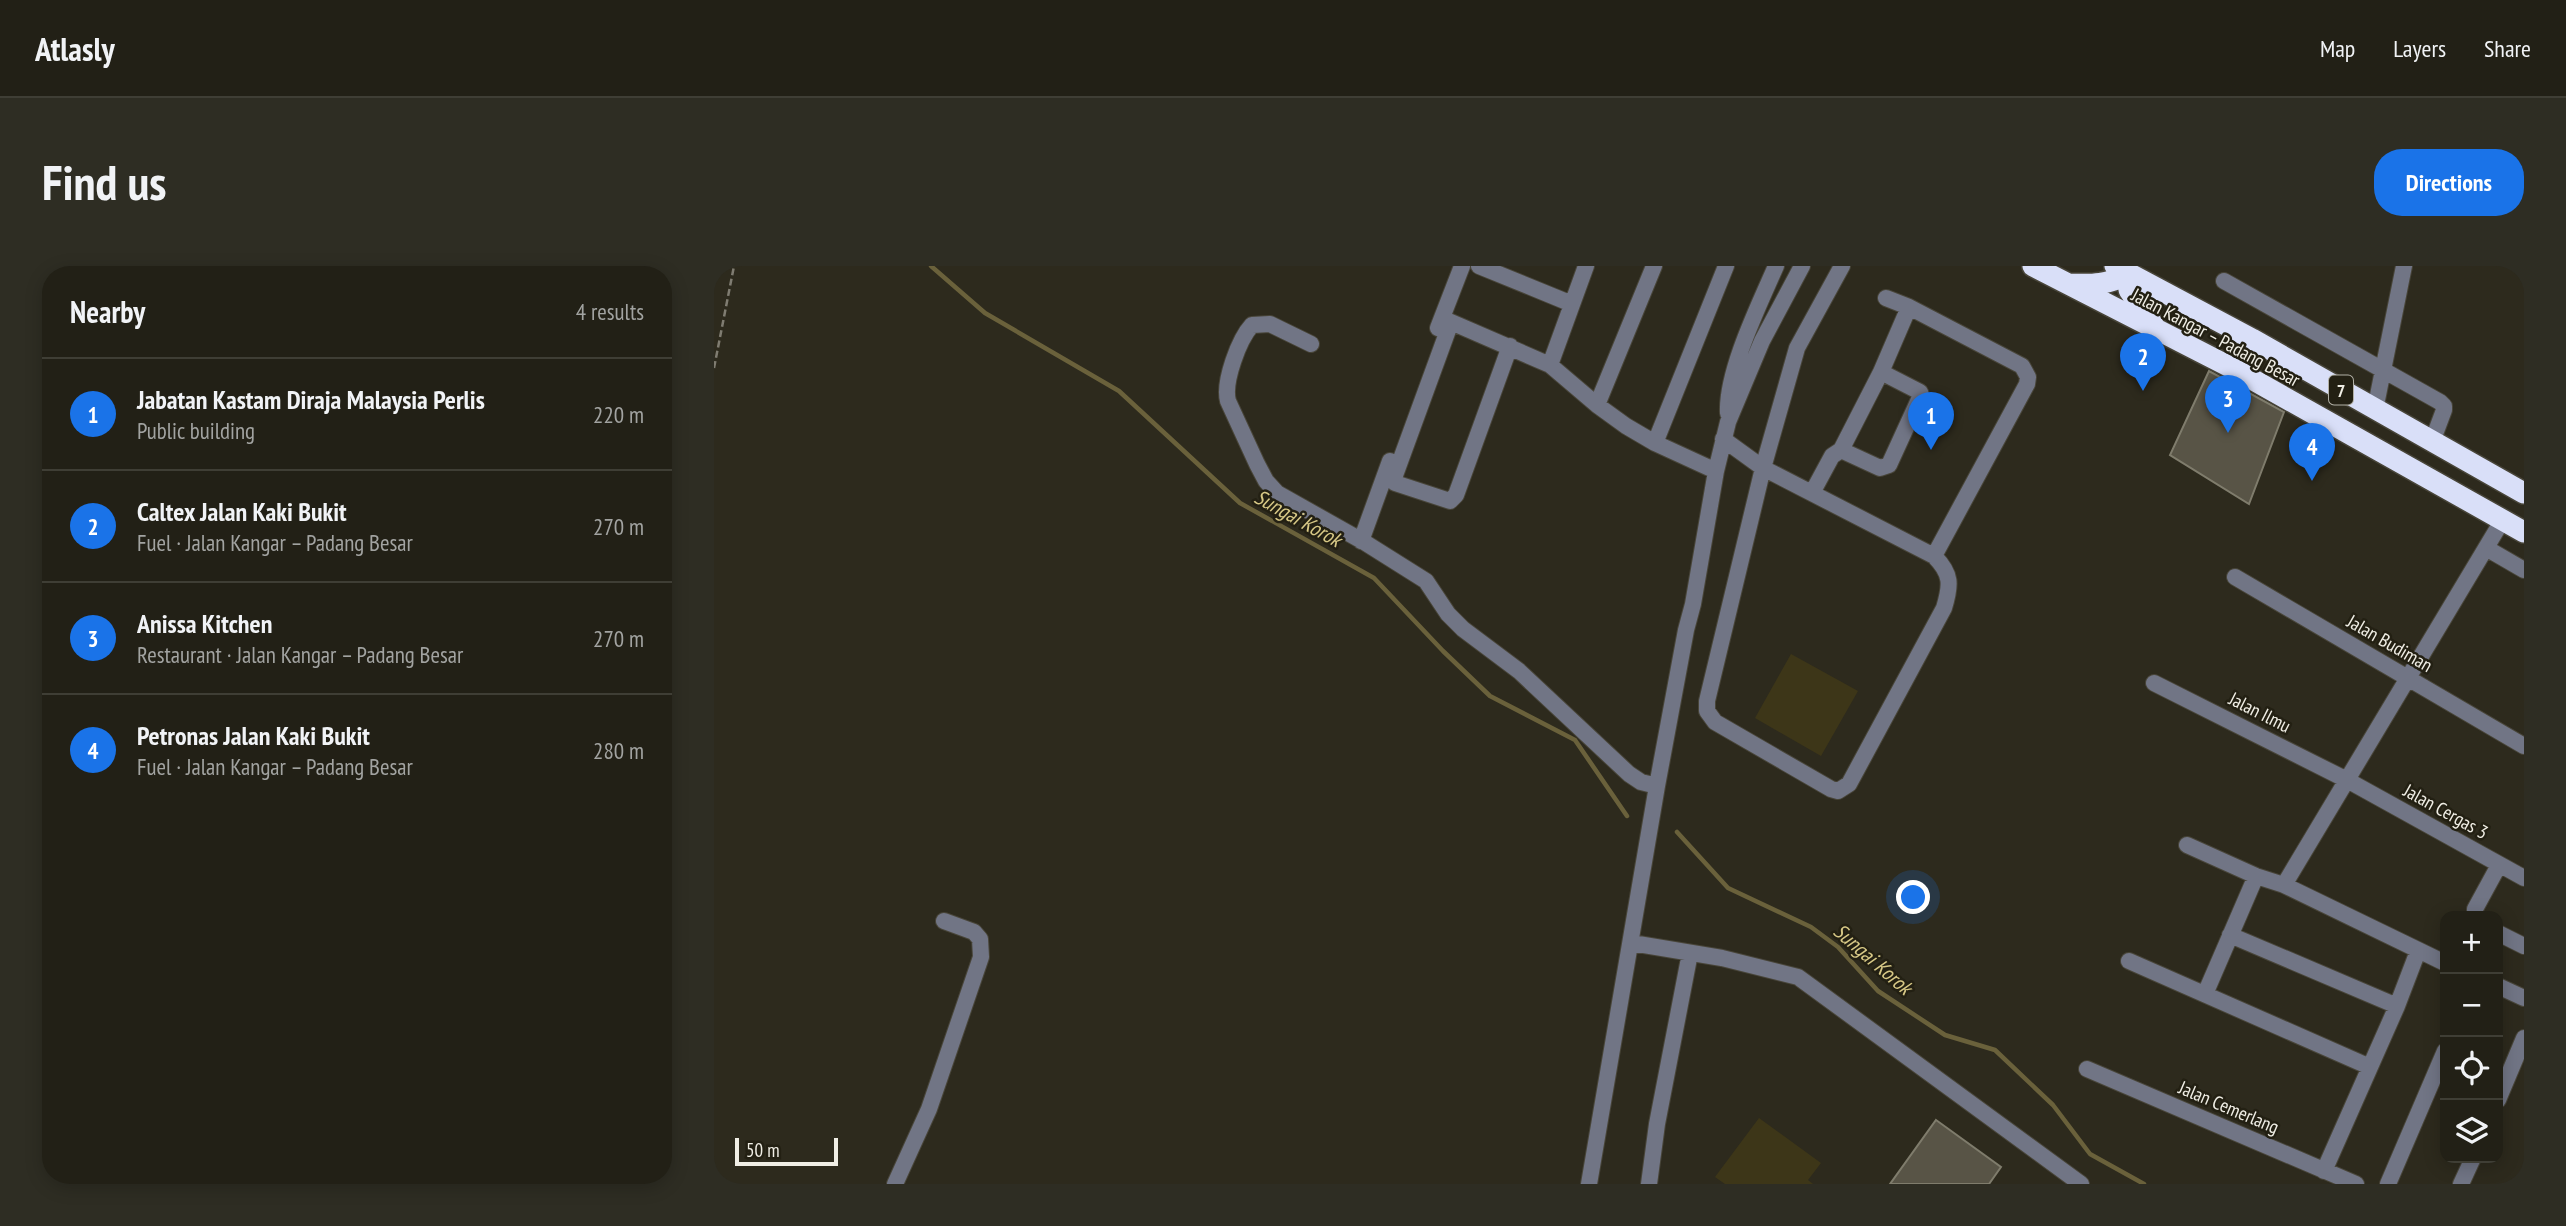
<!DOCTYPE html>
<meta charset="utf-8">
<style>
body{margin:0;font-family:"PT Sans Narrow",sans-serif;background:#2e2d23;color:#f1f3f6}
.controls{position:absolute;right:21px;bottom:21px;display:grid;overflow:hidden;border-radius:14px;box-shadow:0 4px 18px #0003}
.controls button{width:63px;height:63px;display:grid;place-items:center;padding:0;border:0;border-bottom:2px solid #3f3e35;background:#222016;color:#f1f3f6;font:35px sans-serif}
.scale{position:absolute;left:21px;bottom:18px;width:103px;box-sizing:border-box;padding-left:7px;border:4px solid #f0eee5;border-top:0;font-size:19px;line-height:24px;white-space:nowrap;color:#f0eee5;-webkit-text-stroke:5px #232013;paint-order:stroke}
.you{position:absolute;left:1200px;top:632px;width:24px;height:24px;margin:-18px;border:5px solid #fff;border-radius:50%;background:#1a73e8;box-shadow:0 0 0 10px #1a73e833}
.badge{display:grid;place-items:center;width:46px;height:46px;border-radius:50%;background:#1a73e8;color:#fff;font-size:23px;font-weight:700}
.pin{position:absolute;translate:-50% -58px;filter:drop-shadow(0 2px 4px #0008)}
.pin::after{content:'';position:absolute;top:37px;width:24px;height:21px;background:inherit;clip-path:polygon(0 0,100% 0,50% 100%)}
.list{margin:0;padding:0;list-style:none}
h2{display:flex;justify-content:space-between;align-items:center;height:91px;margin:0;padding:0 28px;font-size:30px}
h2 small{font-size:23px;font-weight:400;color:#a2a3a1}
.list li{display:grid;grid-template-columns:46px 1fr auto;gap:21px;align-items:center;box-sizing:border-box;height:112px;padding:0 28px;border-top:2px solid #3f3e35}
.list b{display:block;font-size:26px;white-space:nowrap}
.list p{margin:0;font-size:23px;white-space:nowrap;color:#a2a3a1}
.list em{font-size:23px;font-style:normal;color:#a2a3a1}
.icon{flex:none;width:38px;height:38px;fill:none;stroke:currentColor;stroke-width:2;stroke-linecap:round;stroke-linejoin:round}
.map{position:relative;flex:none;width:1810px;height:918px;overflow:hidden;border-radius:28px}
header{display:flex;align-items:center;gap:42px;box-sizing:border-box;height:98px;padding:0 35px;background:#222016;border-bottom:2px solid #3f3e35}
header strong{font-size:33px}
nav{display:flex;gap:38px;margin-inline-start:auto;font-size:24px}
.intro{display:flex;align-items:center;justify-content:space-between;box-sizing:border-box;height:168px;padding:0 42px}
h1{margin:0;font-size:49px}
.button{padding:18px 32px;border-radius:28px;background:#1a73e8;color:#fff;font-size:24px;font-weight:700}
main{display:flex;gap:42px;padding:0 42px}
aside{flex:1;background:#222016;border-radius:28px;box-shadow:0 4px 18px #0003}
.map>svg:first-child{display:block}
.green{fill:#3d3618}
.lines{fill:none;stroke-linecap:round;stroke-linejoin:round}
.stream{stroke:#6a613b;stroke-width:4.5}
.building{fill:#585446;stroke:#7f7c6c;stroke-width:2}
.minor-casing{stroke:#484539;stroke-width:18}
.highway-casing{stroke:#484539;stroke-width:24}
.path{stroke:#7f7c71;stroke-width:2.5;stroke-dasharray:7 3.5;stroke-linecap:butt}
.minor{stroke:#717585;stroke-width:16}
.highway{stroke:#d9dff8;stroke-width:21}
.labels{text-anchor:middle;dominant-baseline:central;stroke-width:5;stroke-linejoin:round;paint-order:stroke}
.shield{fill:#232013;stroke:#b2b0a6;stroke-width:2}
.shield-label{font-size:18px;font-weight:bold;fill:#f0eee5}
.street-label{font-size:19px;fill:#f0eee5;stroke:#232013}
.water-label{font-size:21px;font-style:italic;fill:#d7c886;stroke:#232013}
</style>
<header>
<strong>Atlasly</strong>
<nav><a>Map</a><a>Layers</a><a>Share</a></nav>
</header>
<div class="intro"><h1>Find us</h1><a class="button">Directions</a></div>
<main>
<aside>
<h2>Nearby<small>4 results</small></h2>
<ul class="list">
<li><span class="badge">1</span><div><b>Jabatan Kastam Diraja Malaysia Perlis</b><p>Public building</p></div><em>220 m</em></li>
<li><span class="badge">2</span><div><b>Caltex Jalan Kaki Bukit</b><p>Fuel · Jalan Kangar – Padang Besar</p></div><em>270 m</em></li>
<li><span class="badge">3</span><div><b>Anissa Kitchen</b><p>Restaurant · Jalan Kangar – Padang Besar</p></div><em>270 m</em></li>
<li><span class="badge">4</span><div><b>Petronas Jalan Kaki Bukit</b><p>Fuel · Jalan Kangar – Padang Besar</p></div><em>280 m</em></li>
</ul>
</aside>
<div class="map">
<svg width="1810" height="918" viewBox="0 0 1810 918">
<rect width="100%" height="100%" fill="#2d2a1d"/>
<path class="green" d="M1077 388 1144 425 1107 490 1041 452Z
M1045 852 1107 897 1094 914 1099 918H1011L1001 911Z"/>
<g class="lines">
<path class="stream" d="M217 0 271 47 405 125 526 237 660 312 729 385 776 430 861 474 913 550
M963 566 1014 622 1097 661 1124 681 1164 725 1231 769 1281 784 1339 839 1376 888 1430 918"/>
</g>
<path class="building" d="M1495 105 1570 146 1535 238 1456 189Z
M1222 854 1287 901 1275 918H1176Z"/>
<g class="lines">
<g class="minor-casing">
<path id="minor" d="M765 0 858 38
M1128 0 1083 82 1049 202 993 435V445L1001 456 1117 523 1124 525 1135 518 1230 342C1237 319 1238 308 1220 290
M1510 15 1726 136 1730 140V144L1718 176
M730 53 836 99 883 139 912 160 941 177 1002 205
M737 56 680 212 681 217 736 235 742 229 796 80
M724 62 748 0
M597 78 556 58 538 59C525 73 509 116 514 135L543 198 552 215 563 227 650 276 712 315 734 348 749 363 805 405 915 508 927 516 943 520
M836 99 872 0
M883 139 940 0
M1661 144 1690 0
M1014 147C1012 106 1045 39 1062 0
M1009 173 1049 202 1220 290 1313 118 1314 111 1308 100 1195 41 1172 32
M941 177 1012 0
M1127 184 1166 202 1175 199 1207 129 1206 126 1167 106
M1098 227 1118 190 1127 184 1167 106 1195 41
M647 275 676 195
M1772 282 1810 304
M1521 311 1810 480
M1440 417 1633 514 1810 612
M1473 579 1542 610 1570 619 1731 697
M1570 619 1788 255
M1761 650V643L1785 599
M1784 667 1810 680
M1516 669 1683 740
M918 677 1008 692 1084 711 1367 918
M1415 695 1656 801
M1784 720 1810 732
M1491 728 1542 610
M1373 803 1642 918
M1784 834 1810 772
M1610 905 1683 740 1704 685
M181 918 215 843 267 691 266 673 260 666 230 655
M875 918 943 520 972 364 979 338 1002 205 1014 156 1048 75 1088 0
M935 918 943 858 976 687
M1674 918 1731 785
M1747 918 1759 892"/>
</g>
<g class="highway-casing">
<path id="highway" d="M1319 0 1520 103 1810 266
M1401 0 1538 73 1810 227
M1414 7 1415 24 1440 60
M1356 18C1378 19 1395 19 1414 7"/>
</g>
<path class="path" d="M0 102 20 0"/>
<use href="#minor" class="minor"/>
<use href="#highway" class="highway"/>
</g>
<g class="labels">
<rect class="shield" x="1615" y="109.5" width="24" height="29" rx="5"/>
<g class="shield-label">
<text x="1627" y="124">7</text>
</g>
<g class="street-label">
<text transform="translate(1502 71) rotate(28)">Jalan Kangar – Padang Besar</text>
<text transform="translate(1676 377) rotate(30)">Jalan Budiman</text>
<text transform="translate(1546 446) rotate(27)">Jalan Ilmu</text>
<text transform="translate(1732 545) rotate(29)">Jalan Cergas 3</text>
<text transform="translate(1515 841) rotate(23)">Jalan Cemerlang</text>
</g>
<g class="water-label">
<text transform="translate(584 252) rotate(29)">Sungai Korok</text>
<text transform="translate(1159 693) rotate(41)">Sungai Korok</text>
</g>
</g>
</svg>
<div class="controls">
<button>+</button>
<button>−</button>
<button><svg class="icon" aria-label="locate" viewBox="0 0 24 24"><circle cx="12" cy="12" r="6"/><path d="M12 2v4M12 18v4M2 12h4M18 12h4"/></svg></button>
<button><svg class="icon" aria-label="layers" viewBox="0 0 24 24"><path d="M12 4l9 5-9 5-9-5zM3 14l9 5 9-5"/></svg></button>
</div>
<div class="scale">50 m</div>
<div class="you"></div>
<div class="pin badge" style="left:1217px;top:184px">1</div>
<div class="pin badge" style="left:1429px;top:125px">2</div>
<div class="pin badge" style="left:1514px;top:167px">3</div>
<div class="pin badge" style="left:1598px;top:215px">4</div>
</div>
</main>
